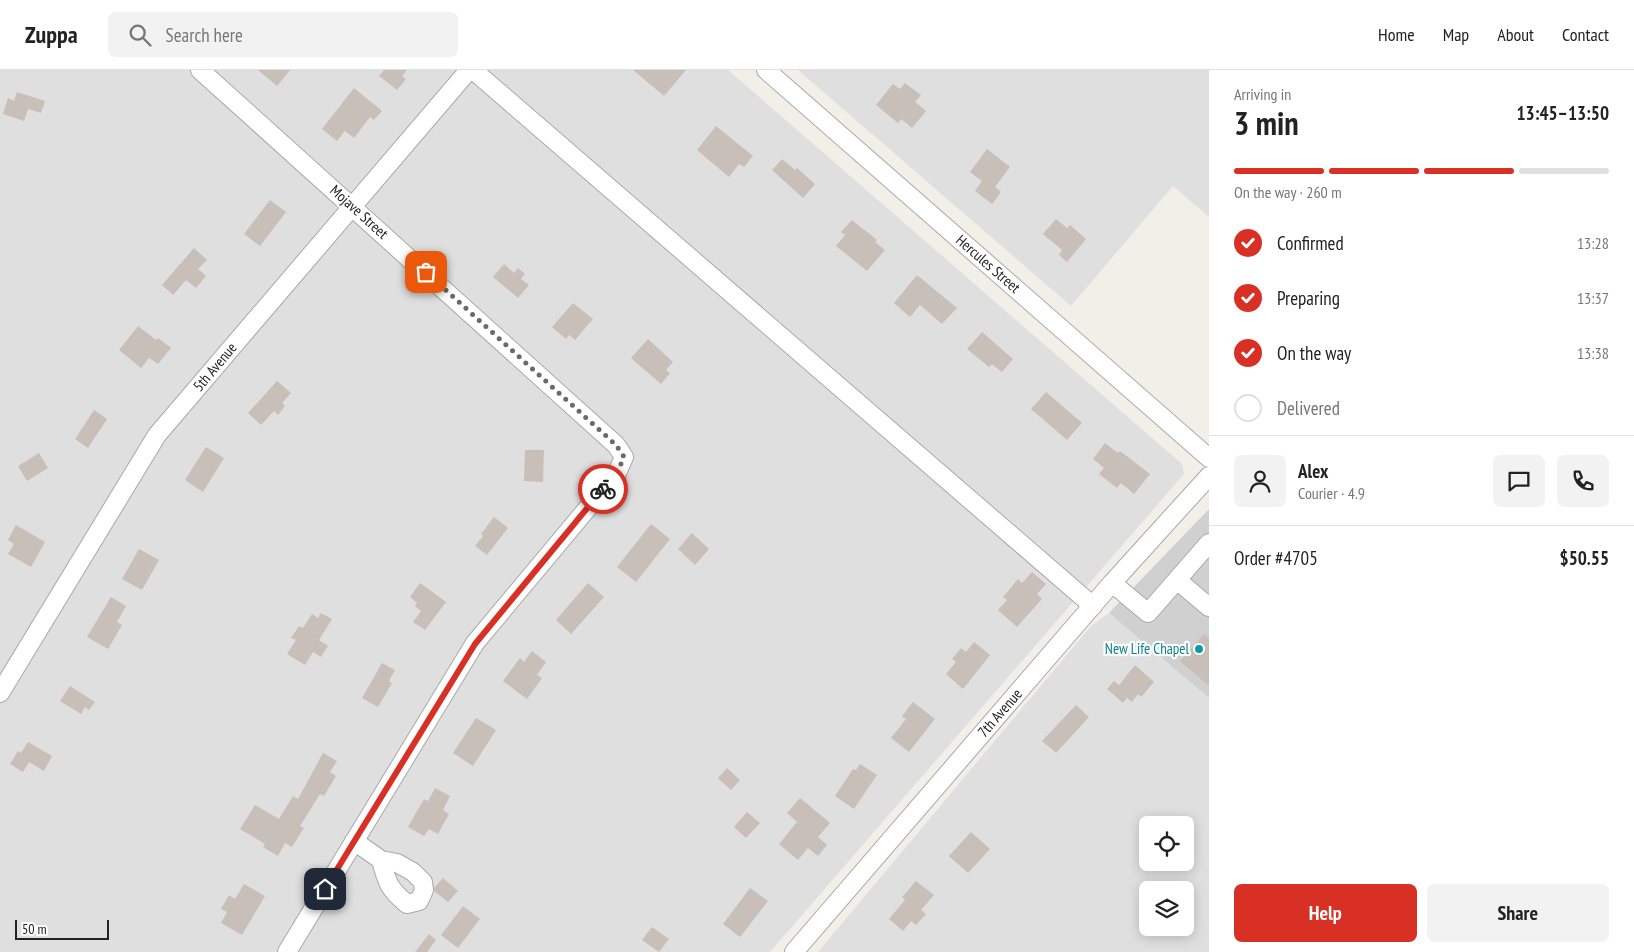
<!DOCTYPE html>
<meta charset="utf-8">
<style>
body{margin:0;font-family:"PT Sans Narrow",sans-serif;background:#f2f2f2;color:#222;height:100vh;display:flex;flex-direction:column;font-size:19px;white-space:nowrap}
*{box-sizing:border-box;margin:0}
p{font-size:16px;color:#767676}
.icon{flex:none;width:28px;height:28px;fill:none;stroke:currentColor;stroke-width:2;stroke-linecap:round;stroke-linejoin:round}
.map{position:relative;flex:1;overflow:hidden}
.side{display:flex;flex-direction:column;background:#fff;width:425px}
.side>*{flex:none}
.buttons{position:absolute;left:1139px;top:746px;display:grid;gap:10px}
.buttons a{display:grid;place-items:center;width:55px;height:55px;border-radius:8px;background:#fff;box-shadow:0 2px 12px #0003;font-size:25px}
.scale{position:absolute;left:15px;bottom:12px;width:94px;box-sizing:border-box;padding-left:5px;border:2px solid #222;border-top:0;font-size:14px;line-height:18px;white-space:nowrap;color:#222;-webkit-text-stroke:4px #fff;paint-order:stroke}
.pin{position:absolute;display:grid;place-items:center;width:42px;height:42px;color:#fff;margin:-21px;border-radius:10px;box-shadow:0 2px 8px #0006}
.courier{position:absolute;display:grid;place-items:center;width:50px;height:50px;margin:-25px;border:4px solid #d93025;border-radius:50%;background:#fff;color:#222;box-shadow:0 1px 6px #0007}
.headline em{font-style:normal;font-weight:700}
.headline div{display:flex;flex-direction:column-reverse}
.headline{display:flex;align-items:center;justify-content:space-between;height:85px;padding:0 25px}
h1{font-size:32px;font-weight:700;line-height:38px}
.bar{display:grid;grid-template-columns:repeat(4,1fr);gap:8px 5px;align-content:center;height:60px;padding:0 25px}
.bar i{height:6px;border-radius:4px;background:#e0e0e0}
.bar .on{background:#d93025}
.bar p{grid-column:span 4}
.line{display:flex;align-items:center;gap:12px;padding:0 25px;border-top:1px solid #e0e0e0}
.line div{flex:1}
.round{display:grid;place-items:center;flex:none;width:52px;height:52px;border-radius:8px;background:#f2f2f2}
ol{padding:0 25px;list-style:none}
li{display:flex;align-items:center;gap:15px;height:55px}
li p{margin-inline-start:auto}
li .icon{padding:5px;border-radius:50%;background:#d93025;color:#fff;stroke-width:4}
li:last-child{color:#767676}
li i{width:28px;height:28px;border:2px solid #e0e0e0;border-radius:50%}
.primary-button{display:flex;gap:10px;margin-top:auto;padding:10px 25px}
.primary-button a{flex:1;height:58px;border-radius:8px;background:#d93025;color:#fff;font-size:20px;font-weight:700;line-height:58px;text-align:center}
.primary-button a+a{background:#f2f2f2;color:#222}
header{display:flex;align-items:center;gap:30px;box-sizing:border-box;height:70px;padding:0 25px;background:#fff;border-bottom:1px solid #e0e0e0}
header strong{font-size:24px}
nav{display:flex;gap:28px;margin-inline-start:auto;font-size:18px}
.search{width:350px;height:45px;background:#f2f2f2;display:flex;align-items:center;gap:12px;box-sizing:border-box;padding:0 18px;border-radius:8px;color:#767676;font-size:19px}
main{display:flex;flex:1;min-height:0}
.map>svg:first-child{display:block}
.residential{fill:#e0dfdf;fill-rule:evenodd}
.religious{fill:#d0d0d0}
.building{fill:#c7bfb8}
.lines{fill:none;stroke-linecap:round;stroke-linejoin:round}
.minor-casing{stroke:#a9a9a9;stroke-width:20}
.minor{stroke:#fff;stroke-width:18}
.done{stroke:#6b6a68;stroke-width:5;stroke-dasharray:0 9}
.route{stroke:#d93025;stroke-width:6}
.culture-dot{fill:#0f9aa8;stroke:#fff;stroke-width:2}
.labels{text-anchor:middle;stroke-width:4.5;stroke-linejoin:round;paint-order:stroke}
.street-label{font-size:15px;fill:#222;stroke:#fff}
.culture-label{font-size:15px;fill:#0d838f;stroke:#fff;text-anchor:end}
</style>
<header>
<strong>Zuppa</strong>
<div class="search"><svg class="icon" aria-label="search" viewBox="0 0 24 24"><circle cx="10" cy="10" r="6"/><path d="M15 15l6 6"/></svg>Search here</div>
<nav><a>Home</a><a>Map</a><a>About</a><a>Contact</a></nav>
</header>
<main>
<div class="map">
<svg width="1209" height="882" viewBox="0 0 1209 882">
<rect width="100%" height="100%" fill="#f2efe9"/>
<path class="residential" d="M 0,0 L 728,0 L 1182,394 L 1184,404 L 770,882 L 0,882 Z
M 798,0 L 1209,0 L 1209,147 L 1173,116 L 1071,236 Z
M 1109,543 L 1209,628 L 1209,882 L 818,882 L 1091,556 ZM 1148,755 L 1185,755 L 1185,792 L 1148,792 ZM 1148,820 L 1185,820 L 1185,858 L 1148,858 Z"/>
<path class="religious" d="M 1209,439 L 1209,628 L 1109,543 Z"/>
<path class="building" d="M 258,0 L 290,0 L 277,16 Z
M 384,0 L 407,0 L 402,6 L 406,9 L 397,20 L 379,6 Z
M 633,0 L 686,0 L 664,26 Z
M 905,13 L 921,25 L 915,32 L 926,41 L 912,58 L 901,49 L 898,53 L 876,35 L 893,14 L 900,19 Z
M 354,18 L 382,41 L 374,50 L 370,47 L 354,68 L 345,61 L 337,71 L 322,59 Z
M 17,22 L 45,31 L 41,43 L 28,39 L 24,51 L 3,44 L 8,28 L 14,31 Z
M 716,56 L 753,86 L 744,97 L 739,94 L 729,107 L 697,80 Z
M 987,79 L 1010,97 L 995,117 L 1001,122 L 992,134 L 975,121 L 982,111 L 970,102 Z
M 782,89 L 795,100 L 797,98 L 815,114 L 803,128 L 772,100 Z
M 270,130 L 286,142 L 260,176 L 244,164 Z
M 1056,149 L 1067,158 L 1070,155 L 1086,169 L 1067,192 L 1059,185 L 1062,180 L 1043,164 Z
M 852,150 L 877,170 L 875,172 L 885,180 L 867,201 L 836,176 L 845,165 L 841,162 Z
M 194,178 L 207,190 L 198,199 L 206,206 L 196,218 L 186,210 L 173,225 L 162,215 Z
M 504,194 L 514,203 L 518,198 L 525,204 L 521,209 L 529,215 L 518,228 L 493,207 Z
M 917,205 L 957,238 L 942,254 L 920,235 L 910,247 L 894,233 Z
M 573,233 L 593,249 L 575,270 L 569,265 L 566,269 L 552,257 Z
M 138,256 L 156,270 L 158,268 L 171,278 L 158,294 L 149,288 L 141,298 L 119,280 Z
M 982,262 L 1013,289 L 1002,302 L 992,294 L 989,297 L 967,279 Z
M 648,269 L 673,292 L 666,300 L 670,303 L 661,314 L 631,288 Z
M 277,311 L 291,323 L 282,333 L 285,336 L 278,345 L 274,341 L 261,355 L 248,343 Z
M 1046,322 L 1082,353 L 1067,370 L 1031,339 Z
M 94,340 L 107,349 L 88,378 L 75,369 Z
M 1105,373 L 1118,383 L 1120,381 L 1150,404 L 1134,424 L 1121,413 L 1117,418 L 1099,404 L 1104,398 L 1093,389 Z
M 206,377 L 224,388 L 203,422 L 185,410 Z
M 525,380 L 544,380 L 543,412 L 524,411 Z
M 39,383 L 48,398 L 27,411 L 18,396 Z
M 494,447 L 508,458 L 487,485 L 475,476 L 483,466 L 481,464 Z
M 651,454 L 670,469 L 636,512 L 617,497 Z
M 16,455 L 45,472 L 31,497 L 8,484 L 14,474 L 8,470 Z
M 692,463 L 709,479 L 695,495 L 678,479 Z
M 139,479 L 159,490 L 142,520 L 122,509 Z
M 1032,502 L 1046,514 L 1037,524 L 1042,529 L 1017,557 L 998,540 L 1007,530 L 1003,527 L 1018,509 L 1022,513 Z
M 420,513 L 446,532 L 425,560 L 413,552 L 421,541 L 415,536 L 417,533 L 410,527 Z
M 588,513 L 604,527 L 571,564 L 556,550 Z
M 111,527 L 126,536 L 117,552 L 122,555 L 108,579 L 87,567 Z
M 321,543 L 332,549 L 319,570 L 328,576 L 321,587 L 313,582 L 305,595 L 287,584 L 296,570 L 291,568 L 299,556 L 303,558 L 312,544 L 318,548 Z
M 1204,564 L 1209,568 L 1209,616 L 1180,591 Z
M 974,572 L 990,585 L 963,619 L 946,604 L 956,592 L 952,589 L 961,578 L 966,582 Z
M 532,581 L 546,592 L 537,605 L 542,608 L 527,629 L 503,611 L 520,588 L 524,592 Z
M 382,593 L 395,600 L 389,611 L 392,613 L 378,637 L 362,628 Z
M 1135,595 L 1154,612 L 1141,627 L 1138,624 L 1132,632 L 1127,628 L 1123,633 L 1107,619 L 1114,611 L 1119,615 Z
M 70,616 L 95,632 L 89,640 L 85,637 L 81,644 L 60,631 Z
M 913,632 L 935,649 L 909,682 L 891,668 L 906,649 L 902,646 Z
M 1076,635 L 1089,647 L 1056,683 L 1042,671 Z
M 476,648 L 496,660 L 473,696 L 453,683 Z
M 28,672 L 52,686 L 44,701 L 29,692 L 23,702 L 10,694 L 18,681 L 21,683 Z
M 323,683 L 337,691 L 330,702 L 336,706 L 324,726 L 320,724 L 300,756 L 304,758 L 292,777 L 285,773 L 278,786 L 263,777 L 265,774 L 240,759 L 255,735 L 279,749 L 293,726 L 298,729 Z
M 860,694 L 877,705 L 854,739 L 835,726 L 853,699 L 856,700 Z
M 727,698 L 740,710 L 731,720 L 718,708 Z
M 435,718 L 450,726 L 443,740 L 449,744 L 438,764 L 429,759 L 424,766 L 408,757 L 424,729 L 428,731 Z
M 800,728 L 830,753 L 818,767 L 827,775 L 818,786 L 808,778 L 798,790 L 779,774 L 797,752 L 787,743 Z
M 747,742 L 760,753 L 746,768 L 734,757 Z
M 971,762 L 990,779 L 968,803 L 949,786 Z
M 443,808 L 458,821 L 448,832 L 434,821 L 434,818 Z
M 916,811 L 934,825 L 921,840 L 926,844 L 916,855 L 911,851 L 903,861 L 889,849 L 905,830 L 902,827 Z
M 244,814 L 265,826 L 242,865 L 221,853 L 227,842 L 221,839 L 229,825 L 235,829 Z
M 750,818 L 768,831 L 740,867 L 723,854 Z
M 463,836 L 480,849 L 458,878 L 441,865 Z
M 652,857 L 669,869 L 659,882 L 642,870 Z
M 429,864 L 436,870 L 427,882 L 415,882 Z"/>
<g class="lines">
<defs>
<path id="minor" d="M 200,0 L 616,375 L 624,387 L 617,403 L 475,573 L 287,882
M 473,0 L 1093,536
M 766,0 L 1209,388
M 1177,510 L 1209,537
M 1112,513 L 1148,543 L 1209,473
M 0,623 L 157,365 L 469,0
M 354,771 L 381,790 C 387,813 389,819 407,834 L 419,831 L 424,820 L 423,812 L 413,802 L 397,793 L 381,790
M 794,882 L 1112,513 L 1209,406"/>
</defs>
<use href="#minor" class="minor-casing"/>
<use href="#minor" class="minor"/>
</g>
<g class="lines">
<path class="done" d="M 426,202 L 616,375 L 624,387 L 617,403 L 603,419"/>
<path class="route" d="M 325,819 L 475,574 L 603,419"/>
</g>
<circle class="culture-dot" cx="1199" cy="579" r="5"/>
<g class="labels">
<g class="street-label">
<text transform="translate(359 142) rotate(42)" y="5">Mojave Street</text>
<text transform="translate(988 194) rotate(41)" y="5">Hercules Street</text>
<text transform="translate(215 297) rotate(-50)" y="5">5th Avenue</text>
<text transform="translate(1000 643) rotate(-49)" y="5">7th Avenue</text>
</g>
<g class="culture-label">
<text x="1189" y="584">New Life Chapel</text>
</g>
</g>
</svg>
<div class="buttons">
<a><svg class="icon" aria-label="locate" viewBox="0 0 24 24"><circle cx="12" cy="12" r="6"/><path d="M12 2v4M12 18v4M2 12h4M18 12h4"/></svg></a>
<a><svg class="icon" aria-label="layers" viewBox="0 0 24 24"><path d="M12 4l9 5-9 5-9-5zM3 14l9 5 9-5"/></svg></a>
</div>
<div class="scale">50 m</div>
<div class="pin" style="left:426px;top:202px;background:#ea580c"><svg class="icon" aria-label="bag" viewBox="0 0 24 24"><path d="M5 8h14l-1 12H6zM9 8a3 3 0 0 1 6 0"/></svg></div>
<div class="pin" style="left:325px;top:819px;background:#1f2937"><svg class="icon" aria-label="home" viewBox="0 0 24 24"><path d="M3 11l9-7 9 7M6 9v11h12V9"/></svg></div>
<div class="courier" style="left:603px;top:419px"><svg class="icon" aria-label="bike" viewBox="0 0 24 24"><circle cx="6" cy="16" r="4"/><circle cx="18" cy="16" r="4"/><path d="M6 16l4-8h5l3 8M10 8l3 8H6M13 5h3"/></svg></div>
</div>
<section class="side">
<div class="headline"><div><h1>3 min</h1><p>Arriving in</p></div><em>13:45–13:50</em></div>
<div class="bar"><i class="on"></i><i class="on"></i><i class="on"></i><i></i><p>On the way · 260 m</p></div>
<ol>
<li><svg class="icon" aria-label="check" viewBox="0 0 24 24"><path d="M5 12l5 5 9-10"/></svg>Confirmed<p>13:28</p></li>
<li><svg class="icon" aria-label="check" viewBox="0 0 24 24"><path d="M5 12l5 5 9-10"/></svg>Preparing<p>13:37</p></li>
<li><svg class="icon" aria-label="check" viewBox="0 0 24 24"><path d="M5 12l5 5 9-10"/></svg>On the way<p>13:38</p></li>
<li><i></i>Delivered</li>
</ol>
<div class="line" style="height:90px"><a class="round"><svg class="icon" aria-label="person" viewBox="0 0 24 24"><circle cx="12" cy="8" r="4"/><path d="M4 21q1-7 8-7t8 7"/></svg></a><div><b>Alex</b><p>Courier · 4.9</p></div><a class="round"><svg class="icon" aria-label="chat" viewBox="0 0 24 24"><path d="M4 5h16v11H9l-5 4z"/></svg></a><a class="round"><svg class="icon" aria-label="phone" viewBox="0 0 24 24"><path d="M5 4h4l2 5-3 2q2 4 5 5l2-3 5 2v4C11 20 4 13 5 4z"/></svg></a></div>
<div class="line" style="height:65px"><div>Order #4705</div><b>$50.55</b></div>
<div class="primary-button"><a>Help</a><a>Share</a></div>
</section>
</main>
